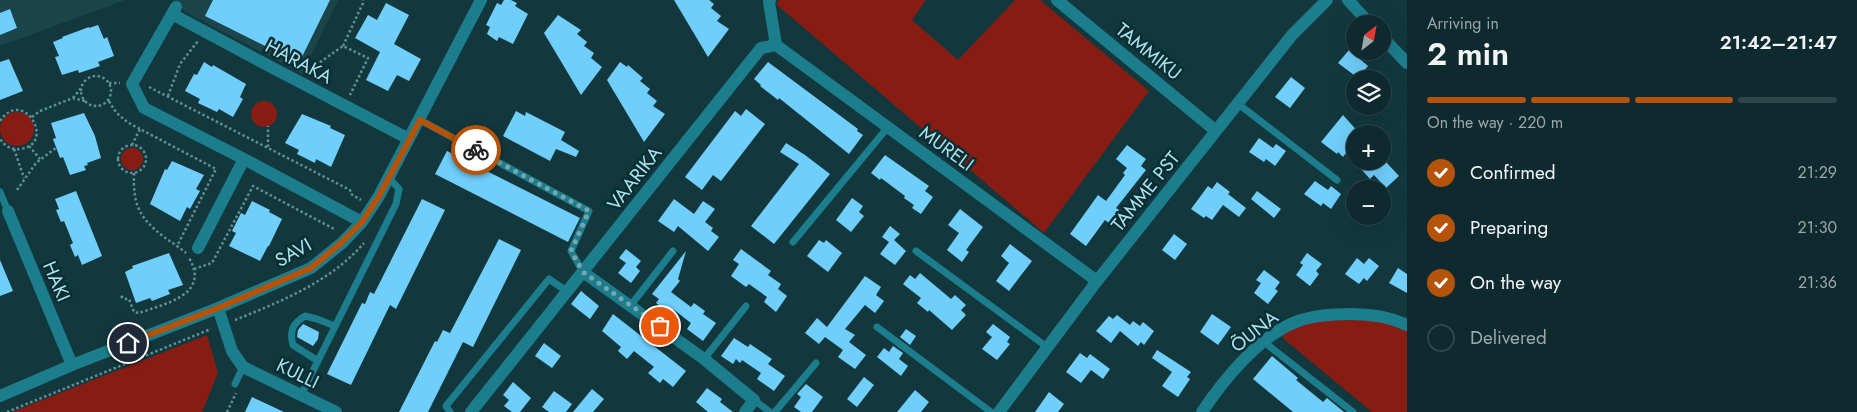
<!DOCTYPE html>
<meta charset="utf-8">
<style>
body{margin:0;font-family:Jost,sans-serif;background:#1c363a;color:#f1f3f6;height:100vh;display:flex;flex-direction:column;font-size:19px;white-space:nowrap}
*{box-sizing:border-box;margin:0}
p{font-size:16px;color:#9ba7aa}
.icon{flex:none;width:28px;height:28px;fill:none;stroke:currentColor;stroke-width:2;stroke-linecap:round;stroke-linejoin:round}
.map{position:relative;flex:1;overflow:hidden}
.drawer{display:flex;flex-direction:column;background:#0e2a2e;width:450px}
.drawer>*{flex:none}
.needle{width:32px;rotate:31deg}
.controls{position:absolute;left:1346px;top:15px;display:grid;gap:10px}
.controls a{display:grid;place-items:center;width:45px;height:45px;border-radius:50%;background:#0e2a2e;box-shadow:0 5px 20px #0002,0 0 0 1px #2e464a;font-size:25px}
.pin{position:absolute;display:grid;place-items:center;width:42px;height:42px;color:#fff;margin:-21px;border:2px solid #fff;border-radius:50%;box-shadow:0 1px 5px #0007}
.courier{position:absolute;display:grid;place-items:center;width:50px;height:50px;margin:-25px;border:4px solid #b45309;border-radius:50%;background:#fff;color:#222;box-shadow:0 1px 6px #0007}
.head em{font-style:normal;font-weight:600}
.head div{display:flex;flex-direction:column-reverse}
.head{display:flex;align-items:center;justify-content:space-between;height:85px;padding:0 20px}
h1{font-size:32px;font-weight:600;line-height:38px}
.bar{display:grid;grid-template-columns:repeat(4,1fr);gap:8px 5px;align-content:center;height:60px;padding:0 20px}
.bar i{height:6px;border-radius:4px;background:#2e464a}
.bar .on{background:#b45309}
.bar p{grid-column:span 4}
ol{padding:0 20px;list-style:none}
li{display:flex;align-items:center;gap:15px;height:55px}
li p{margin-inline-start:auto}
li .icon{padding:5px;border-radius:50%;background:#b45309;color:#fff;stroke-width:4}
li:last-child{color:#9ba7aa}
li i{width:28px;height:28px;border:2px solid #2e464a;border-radius:50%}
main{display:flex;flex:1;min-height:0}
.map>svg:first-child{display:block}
.built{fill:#1b454b}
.green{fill:#871c12}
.building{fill:#70cefa}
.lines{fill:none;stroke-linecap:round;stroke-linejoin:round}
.path{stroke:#628f96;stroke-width:2.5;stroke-dasharray:2.5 2.5;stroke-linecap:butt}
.service{stroke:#1c7d8c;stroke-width:7}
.minor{stroke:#1c7d8c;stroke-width:12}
.done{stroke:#77a6ae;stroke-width:5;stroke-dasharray:0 9}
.route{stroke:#b45309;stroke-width:6}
.labels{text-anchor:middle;stroke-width:5;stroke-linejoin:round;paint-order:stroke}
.street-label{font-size:19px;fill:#aee2eb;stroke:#062e34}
</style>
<main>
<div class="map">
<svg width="1407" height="412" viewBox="0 0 1407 412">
<rect width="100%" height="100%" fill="#12383e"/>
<path class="built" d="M 0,0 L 125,0 L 0,46 Z
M 171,0 L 338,0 L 302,74 L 189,14 Z"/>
<path class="green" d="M 779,0 L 926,0 L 912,20 L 958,60 L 1015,0 L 1040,0 L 1149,91 L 1044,233 L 776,4 Z
M251 114a13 13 0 1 1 26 0a13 13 0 1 1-26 0Z
M0 129a17 17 0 1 1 34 0a17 17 0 1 1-34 0Z
M121 159a11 11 0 1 1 22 0a11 11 0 1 1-22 0Z
M 1323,316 L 1407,324 L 1407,412 L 1372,412 L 1285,340 L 1279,331 Z
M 207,335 L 218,373 L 202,412 L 12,412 Z"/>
<path class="building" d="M 213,0 L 330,0 L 299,63 L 205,16 Z
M 504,0 L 511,0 L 517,3 L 515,6 L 528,14 L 513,44 L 499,37 L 497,41 L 487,34 L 490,27 L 486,25 L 497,3 L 501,5 Z
M 674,0 L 709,0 L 714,4 L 711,8 L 721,16 L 717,21 L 729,29 L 708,57 Z
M 386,3 L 409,15 L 394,44 L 421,59 L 409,81 L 397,75 L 388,91 L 366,80 L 380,52 L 355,38 L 368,15 L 377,20 Z
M 10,9 L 17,28 L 0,35 L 0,13 Z
M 558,15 L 581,30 L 577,34 L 587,42 L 584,46 L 594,53 L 591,58 L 602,67 L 581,95 L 544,33 Z
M 98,25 L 104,39 L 107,37 L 114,56 L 98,62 L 100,66 L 79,73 L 78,70 L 62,75 L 55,57 L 59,56 L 53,42 L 63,38 L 62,37 L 89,27 L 89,28 Z
M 1349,50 L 1368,66 L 1358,78 L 1338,63 Z
M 9,59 L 23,91 L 0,100 L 0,62 Z
M 204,62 L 212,67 L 213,65 L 246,84 L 240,97 L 243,99 L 233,117 L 219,109 L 217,112 L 198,103 L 200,99 L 185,91 L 194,74 L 197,75 Z
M 620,62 L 627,67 L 628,65 L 643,78 L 640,81 L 650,89 L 647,93 L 657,101 L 653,106 L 665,114 L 644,142 L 607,80 Z
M 768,62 L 858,129 L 857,131 L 863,135 L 849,154 L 779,98 L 778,100 L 760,86 L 761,85 L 754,79 Z
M 1291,77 L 1305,88 L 1290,108 L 1275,97 Z
M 746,109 L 765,124 L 721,181 L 713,175 L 702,190 L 685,177 L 735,111 L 741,116 Z
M 516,111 L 525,116 L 526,112 L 565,132 L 561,140 L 579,151 L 576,157 L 556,149 L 550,161 L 503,136 Z
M 84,113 L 95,136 L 101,158 L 87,163 L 88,165 L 84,166 L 86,170 L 70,175 L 63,157 L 60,158 L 53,139 L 56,138 L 51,123 Z
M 302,114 L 331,126 L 330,128 L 345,135 L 331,167 L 316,159 L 315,163 L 297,154 L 299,150 L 285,143 Z
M 1343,115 L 1360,134 L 1355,134 L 1355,141 L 1343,157 L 1338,152 L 1337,154 L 1321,142 Z
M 1259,138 L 1273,148 L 1276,144 L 1286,151 L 1275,166 L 1266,159 L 1264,162 L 1249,152 Z
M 786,143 L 805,155 L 830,174 L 774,244 L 751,226 L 799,164 L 780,152 Z
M 1127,145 L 1146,159 L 1141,166 L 1146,170 L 1116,208 L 1119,210 L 1110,224 L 1105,220 L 1086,246 L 1070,234 L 1098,195 L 1106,201 L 1125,175 L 1123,173 L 1127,168 L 1116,159 Z
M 447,151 L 580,218 L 568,242 L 435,174 Z
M 885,155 L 929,186 L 925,191 L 933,197 L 921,214 L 912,208 L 914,205 L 904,198 L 905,196 L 881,178 L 880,180 L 871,173 Z
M 172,161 L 204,175 L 196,189 L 200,191 L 190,209 L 187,207 L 180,221 L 150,204 L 165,169 L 167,170 Z
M 1354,161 L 1385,161 L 1399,176 L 1386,188 L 1374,175 L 1370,179 Z
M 1315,181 L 1328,190 L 1331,186 L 1341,194 L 1331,209 L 1323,203 L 1321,206 L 1304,194 Z
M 1217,182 L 1230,192 L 1228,194 L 1246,208 L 1239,217 L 1223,205 L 1212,220 L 1206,216 L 1204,218 L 1191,209 L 1208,186 L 1212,189 Z
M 76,191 L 102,256 L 82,265 L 78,255 L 75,257 L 70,245 L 73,243 L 64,221 L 61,222 L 56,210 L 59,209 L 55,199 Z
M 1257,191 L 1281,209 L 1274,218 L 1251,199 Z
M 852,198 L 863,206 L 859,212 L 864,216 L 851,232 L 836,220 Z
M 422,199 L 445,210 L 396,309 L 390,305 L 351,385 L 327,374 L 362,303 L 365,304 L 370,292 L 374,294 Z
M 674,199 L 694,214 L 703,201 L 715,209 L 705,222 L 713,228 L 711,231 L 719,237 L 708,251 L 678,226 L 674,232 L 658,221 Z
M 252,201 L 270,210 L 269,212 L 282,219 L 269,246 L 268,246 L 260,261 L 229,246 L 236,233 L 232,231 L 241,213 L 245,215 Z
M 960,209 L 983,227 L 966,250 L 969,252 L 962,262 L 947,250 L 959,233 L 948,225 Z
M 890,226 L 900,234 L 894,240 L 906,251 L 895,265 L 880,254 L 889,242 L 882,237 Z
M 1174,234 L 1187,244 L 1175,260 L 1162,250 Z
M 499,239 L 521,250 L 473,347 L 463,342 L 428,412 L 399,412 L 435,341 L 437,342 L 443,330 L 450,333 Z
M 819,240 L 824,243 L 826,240 L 842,253 L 828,272 L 807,256 Z
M 1010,244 L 1032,261 L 1009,291 L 996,281 L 1009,263 L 1001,256 Z
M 626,249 L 641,261 L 636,267 L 640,271 L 631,283 L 618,273 L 626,263 L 619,258 Z
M 741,249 L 771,271 L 768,275 L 781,284 L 778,289 L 787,296 L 776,312 L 764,302 L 767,297 L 749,284 L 746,287 L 731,276 L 739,264 L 733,260 Z
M 686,251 L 678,279 L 680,281 L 671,292 L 691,307 L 694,303 L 705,311 L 703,314 L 716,323 L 703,341 L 687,329 L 691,323 L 674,310 L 671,314 L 656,303 L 659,299 L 652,294 Z
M 169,253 L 183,285 L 168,290 L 170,294 L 152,301 L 150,298 L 136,303 L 125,272 L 133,268 L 132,266 Z
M 1307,253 L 1322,264 L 1316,271 L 1319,274 L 1310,286 L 1296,275 L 1303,265 L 1300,263 Z
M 1357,258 L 1364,264 L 1369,258 L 1379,266 L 1367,281 L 1364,278 L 1359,284 L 1345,274 Z
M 0,260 L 13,291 L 0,296 Z
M 1398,268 L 1407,274 L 1407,293 L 1389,283 Z
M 1264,270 L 1280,282 L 1275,289 L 1278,291 L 1268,304 L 1254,293 L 1261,283 L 1256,280 Z
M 920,273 L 951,299 L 955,295 L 966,305 L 961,310 L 966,315 L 952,330 L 929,310 L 928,312 L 917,303 L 921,298 L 903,284 L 910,275 L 915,279 Z
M 865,276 L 881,287 L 876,295 L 884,301 L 875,313 L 865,305 L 845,329 L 855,335 L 849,342 L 866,355 L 855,369 L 838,357 L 843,350 L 825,337 L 819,344 L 805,333 L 817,318 L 827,327 Z
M 581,291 L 599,306 L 590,319 L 571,304 Z
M 613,314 L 686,371 L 673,387 L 663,379 L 660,383 L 648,373 L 654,367 L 634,351 L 627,359 L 618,351 L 621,347 L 602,331 Z
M 1212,314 L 1231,327 L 1218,345 L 1200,332 Z
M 1117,315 L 1130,325 L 1133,321 L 1140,326 L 1143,322 L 1154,331 L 1144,345 L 1141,342 L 1138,346 L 1120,331 L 1111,343 L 1096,331 L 1109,316 L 1113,319 Z
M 303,324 L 319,332 L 318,339 L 313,346 L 297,337 L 298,330 Z
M 993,324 L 1010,337 L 1007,342 L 1010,344 L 997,360 L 982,349 L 992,337 L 986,332 Z
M 906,329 L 916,336 L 910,345 L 900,337 Z
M 734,338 L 748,347 L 750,344 L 772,359 L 768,364 L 785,376 L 774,391 L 757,379 L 761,373 L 742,360 L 740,363 L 736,359 L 733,364 L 721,356 Z
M 544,343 L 561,356 L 552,368 L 535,356 Z
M 893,346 L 903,353 L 899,359 L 908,366 L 901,376 L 877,357 L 884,348 L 889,352 Z
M 1157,350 L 1191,372 L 1187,377 L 1190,379 L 1178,397 L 1162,386 L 1172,372 L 1152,358 Z
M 1080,353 L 1087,358 L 1090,354 L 1110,369 L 1103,379 L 1091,370 L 1081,383 L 1066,372 Z
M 1272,356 L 1298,378 L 1296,380 L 1323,402 L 1327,398 L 1344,412 L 1293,412 L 1253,379 Z
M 864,377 L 874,385 L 857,407 L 847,399 Z
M 513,382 L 531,398 L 520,412 L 512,412 L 504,406 L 509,400 L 503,395 Z
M 806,384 L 823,397 L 812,412 L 801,412 L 794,407 L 801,397 L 797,394 Z
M 707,388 L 722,399 L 720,402 L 733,412 L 708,412 L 696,402 Z
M 592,389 L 604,399 L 593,412 L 573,412 Z
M 915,390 L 929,402 L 921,412 L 897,412 Z
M 554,391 L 572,404 L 566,412 L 549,412 L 542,407 Z
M 1049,392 L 1064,404 L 1058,412 L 1035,412 Z
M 252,397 L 284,412 L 245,412 Z"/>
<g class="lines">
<path class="path" d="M 343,46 L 363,3 L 363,0
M 314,75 L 316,65 L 343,46 L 368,58 L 350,95
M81 91a15 15 0 1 1 30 0a15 15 0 1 1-30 0Z
M 109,83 L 120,83
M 149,87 L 350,190 L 351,194 L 361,200
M 168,96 L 180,64 L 198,41
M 73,98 L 81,88
M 109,101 C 116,115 126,122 140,129
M 32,117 L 40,111 L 73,98 L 85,101
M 0,121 C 24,86 57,145 20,149 C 11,150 5,146 0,139
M 132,145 L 140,129 L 216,169 L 177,246
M118 159a14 14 0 1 1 28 0a14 14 0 1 1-28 0Z
M 29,146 L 40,159
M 268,147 L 268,126
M 14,149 L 24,178
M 134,173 C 133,204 138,217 164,237 C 171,242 179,247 186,253
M 17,190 L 36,163 L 57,147
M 194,269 L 212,263 L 253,186 L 336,230
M 121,296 L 124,299 L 129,299 L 134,312 L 139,313 C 164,304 211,295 189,258
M 235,320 C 282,301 330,282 364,243
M 7,412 L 211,329
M 227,412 L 236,393"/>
<path class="service" d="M 1237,103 L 1337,180
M 420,120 L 589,211 L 571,251 L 583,272
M 0,192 L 8,211
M 793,242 L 888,127
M 916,251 L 1047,347
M 631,305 L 673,251
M 877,327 L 991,412
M 1264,342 L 1353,412
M 704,359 L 746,306
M 318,361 L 293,345 C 289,331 293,323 305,316 L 317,319 L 335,326
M 235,384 L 243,367
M 301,395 L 396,204 L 399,189 L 389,178
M 754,400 L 770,412
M 450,412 L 446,406 L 549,279 L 568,292
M 775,412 L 816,363"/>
<path class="minor" d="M 770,0 L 769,2 L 776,45
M 1057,0 L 1216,131
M 1348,0 L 1370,24
M 176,7 L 132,84 L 144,108 L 244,159 L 362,222
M 172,14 L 269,66 L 409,139
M 1382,37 L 1407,63
M 776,45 L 1097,281
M 8,211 L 72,365
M 198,248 L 244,159
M 583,272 L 704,359 L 754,400 L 745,412
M 218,308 L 232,351 L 243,367 L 336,412
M 0,396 L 72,365 L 218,308 L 311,268 L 342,243 L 362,222 L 379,196 L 481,0
M 471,412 L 761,48 L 776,45
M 999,412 L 1097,281 L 1292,35 L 1327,0
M 1202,412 C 1224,379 1260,335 1298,321 C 1315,315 1334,314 1351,314 C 1370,314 1390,317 1407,325"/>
</g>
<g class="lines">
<path class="done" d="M 476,150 L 589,211 L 571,251 L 583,272 L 660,326"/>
<path class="route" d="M 128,343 L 218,308 L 311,268 L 342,242 L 362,222 L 379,196 L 420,120 L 476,150"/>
</g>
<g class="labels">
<g class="street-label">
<text transform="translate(1149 51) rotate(39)" y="7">TAMMIKU</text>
<text transform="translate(299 61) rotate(28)" y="7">HARAKA</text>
<text transform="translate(947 148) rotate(36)" y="7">MURELI</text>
<text transform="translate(634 178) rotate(-52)" y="7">VAARIKA</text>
<text transform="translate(1145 191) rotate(-51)" y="7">TAMME PST</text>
<text transform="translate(293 252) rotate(-29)" y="7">SAVI</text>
<text transform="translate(57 281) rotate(67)" y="7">HAKI</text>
<text transform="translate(1254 331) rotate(-38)" y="7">ÕUNA</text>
<text transform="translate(298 373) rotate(26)" y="7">KULLI</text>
</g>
</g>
</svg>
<div class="controls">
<a><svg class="needle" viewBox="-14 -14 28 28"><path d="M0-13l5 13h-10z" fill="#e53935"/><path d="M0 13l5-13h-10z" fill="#9ba7aa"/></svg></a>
<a><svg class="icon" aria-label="layers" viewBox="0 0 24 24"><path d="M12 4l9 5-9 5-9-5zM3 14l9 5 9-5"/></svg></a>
<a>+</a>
<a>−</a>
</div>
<div class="pin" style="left:660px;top:326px;background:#ea580c"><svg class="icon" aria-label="bag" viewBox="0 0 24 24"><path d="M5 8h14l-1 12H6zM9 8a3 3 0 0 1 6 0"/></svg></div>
<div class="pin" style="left:128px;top:343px;background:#1f2937"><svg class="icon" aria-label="home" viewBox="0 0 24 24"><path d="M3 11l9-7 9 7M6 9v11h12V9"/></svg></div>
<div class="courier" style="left:476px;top:150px"><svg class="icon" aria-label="bike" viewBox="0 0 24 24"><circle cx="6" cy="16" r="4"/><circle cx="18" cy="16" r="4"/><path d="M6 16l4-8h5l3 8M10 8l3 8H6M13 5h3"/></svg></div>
</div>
<section class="drawer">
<div class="head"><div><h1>2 min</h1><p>Arriving in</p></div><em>21:42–21:47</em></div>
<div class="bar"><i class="on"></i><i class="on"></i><i class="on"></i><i></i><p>On the way · 220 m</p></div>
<ol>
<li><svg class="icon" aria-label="check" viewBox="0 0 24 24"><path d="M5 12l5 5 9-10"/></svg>Confirmed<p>21:29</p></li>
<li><svg class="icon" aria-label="check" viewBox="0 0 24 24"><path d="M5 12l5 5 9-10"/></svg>Preparing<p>21:30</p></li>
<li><svg class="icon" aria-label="check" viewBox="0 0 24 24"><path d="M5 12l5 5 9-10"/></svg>On the way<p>21:36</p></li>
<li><i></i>Delivered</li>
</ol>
</section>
</main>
